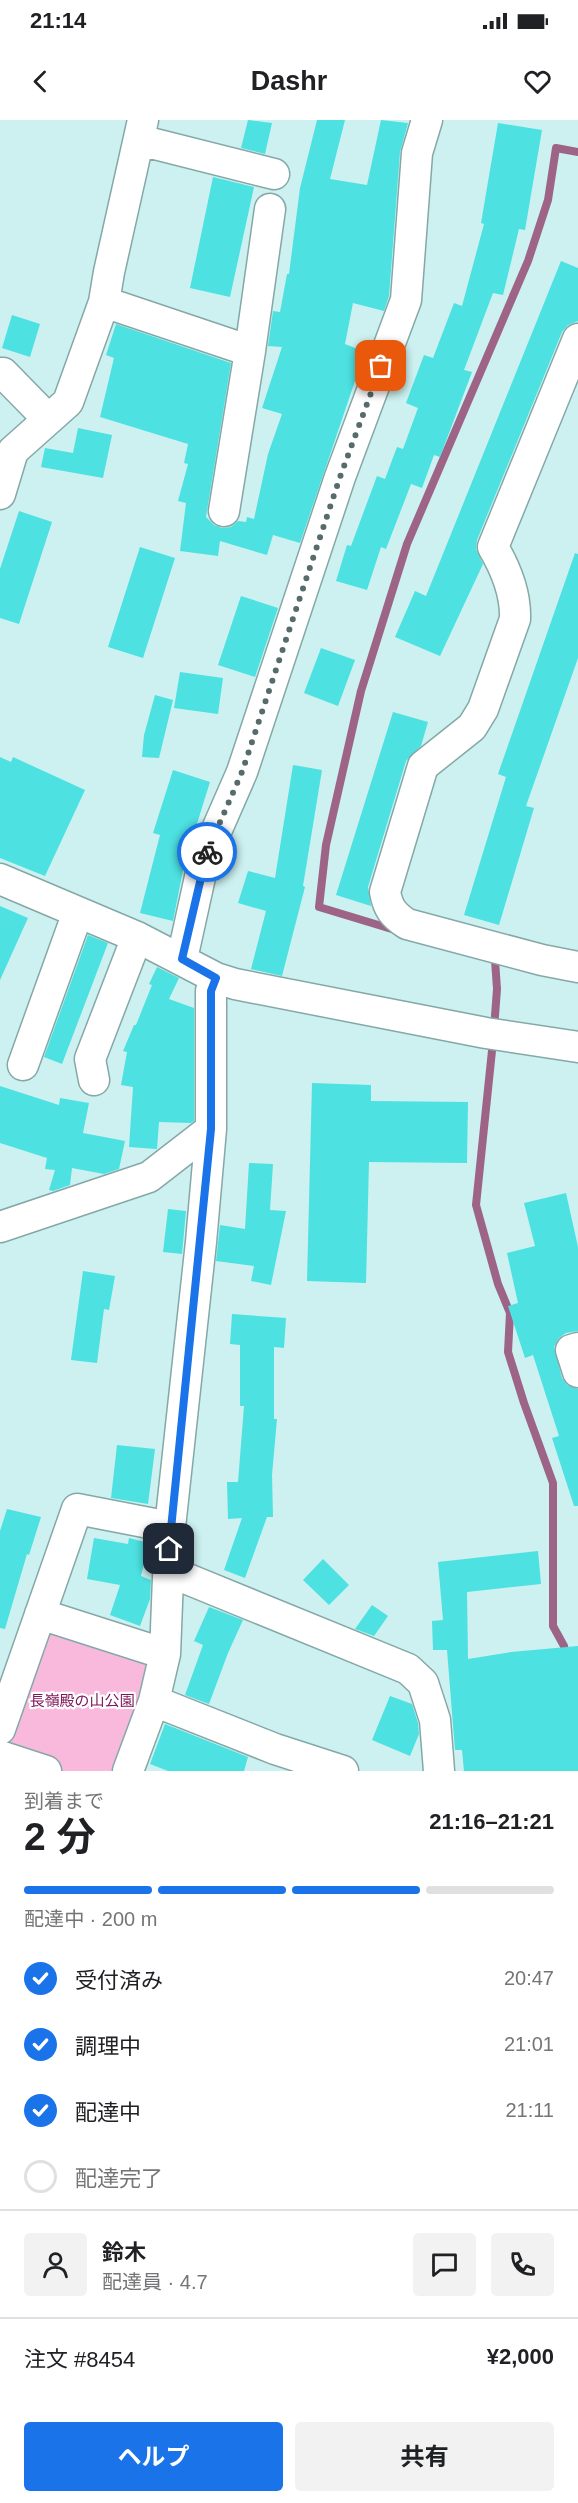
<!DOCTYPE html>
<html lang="ja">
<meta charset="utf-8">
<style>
body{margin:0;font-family:Helvetica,"Noto Sans JP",sans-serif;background:#f2f2f2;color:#202124;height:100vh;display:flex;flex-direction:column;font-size:22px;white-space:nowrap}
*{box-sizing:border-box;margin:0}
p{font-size:20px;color:#757577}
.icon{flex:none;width:33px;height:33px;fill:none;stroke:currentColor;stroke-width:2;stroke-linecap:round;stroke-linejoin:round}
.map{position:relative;height:1651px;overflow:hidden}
.sheet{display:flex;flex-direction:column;background:#fff;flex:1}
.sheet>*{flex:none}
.pin{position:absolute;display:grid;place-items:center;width:51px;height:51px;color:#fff;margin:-26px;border-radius:12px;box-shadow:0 3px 9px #0006}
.courier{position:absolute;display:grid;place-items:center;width:60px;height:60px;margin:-30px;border:4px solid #1a73e8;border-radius:50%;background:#fff;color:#222;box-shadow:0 2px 8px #0007}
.overview em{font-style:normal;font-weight:700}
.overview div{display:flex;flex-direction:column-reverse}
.overview{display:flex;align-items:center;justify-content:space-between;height:102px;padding:0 24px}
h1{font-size:39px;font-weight:700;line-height:45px}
.bar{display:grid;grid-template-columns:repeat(4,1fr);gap:9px 6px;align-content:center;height:72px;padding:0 24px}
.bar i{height:8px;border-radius:4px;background:#e0e0e0}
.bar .selected{background:#1a73e8}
.bar p{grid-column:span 4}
.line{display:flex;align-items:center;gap:15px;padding:0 24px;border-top:2px solid #e0e0e0}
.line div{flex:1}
.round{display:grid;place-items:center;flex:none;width:63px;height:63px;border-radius:6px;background:#f2f2f2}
ol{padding:0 24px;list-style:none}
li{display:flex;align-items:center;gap:18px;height:66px}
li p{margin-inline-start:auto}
li .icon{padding:6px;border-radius:50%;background:#1a73e8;color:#fff;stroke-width:4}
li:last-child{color:#757577}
li i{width:33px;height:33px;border:3px solid #e0e0e0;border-radius:50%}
.cta{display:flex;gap:12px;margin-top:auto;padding:12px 24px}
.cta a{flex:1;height:69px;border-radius:6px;background:#1a73e8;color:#fff;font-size:24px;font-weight:700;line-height:69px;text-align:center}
.cta a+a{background:#f2f2f2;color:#202124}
.status{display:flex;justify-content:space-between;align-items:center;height:42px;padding:0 30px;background:#fff;direction:ltr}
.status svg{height:16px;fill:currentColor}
header{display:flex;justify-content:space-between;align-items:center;height:78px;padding:0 24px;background:#fff;font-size:27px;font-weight:700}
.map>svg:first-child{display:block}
.green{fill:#f9b9dc}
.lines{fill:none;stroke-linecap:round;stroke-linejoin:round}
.stream{stroke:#9d6487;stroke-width:8}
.building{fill:#4de1e1}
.minor-casing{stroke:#85a8a7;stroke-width:33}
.minor{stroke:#fff;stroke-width:30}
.done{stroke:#566c6b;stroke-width:6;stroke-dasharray:0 10.8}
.route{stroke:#1a73e8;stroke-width:8}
.labels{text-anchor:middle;stroke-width:4.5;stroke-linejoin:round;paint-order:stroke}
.park-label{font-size:15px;fill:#80185c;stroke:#fff}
</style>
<div class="status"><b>21:14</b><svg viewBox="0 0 49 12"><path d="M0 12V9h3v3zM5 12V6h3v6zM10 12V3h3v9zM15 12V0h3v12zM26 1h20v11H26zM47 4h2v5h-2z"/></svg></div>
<header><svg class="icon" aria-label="back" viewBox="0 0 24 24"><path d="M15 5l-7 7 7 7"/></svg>Dashr<svg class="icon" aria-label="heart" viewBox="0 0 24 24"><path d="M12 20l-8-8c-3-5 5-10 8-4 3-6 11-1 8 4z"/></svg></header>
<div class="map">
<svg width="578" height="1651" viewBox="0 0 578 1651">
<rect width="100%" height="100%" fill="#ccf1f0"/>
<path class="green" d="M 40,1494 L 165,1534 L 128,1651 L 46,1651 L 0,1636 Z"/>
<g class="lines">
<path class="stream" d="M 395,810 L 319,787 L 326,725 L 361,571 L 407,424 L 528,141 L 548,80 L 556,28 L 578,32
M 489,838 L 495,840 L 497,869 L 494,909
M 493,921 L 476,1085 L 498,1164 L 510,1193 L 508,1232 L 524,1283 L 553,1363 L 553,1506 L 564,1526 L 566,1537"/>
</g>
<path class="building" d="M 248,0 L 272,3 L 265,34 L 241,28 Z
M 317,0 L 345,0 L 330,59 L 367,65 L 381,0 L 408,3 L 400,32 L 389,176 L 384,191 L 353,183 L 345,224 L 368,233 L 358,259 L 356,258 L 300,423 L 273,415 L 267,435 L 220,421 L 218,436 L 180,431 L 186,383 L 178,381 L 188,344 L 184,343 L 188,324 L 100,297 L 114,238 L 106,235 L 116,204 L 231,243 L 206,397 L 214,405 L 222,408 L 231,407 L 238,401 L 246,402 L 247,397 L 254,399 L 268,334 L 282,294 L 262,288 L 282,227 L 268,226 L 273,191 L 280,192 L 287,154 L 289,154 L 300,68 Z
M 498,3 L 542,10 L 525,110 L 519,109 L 503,175 L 493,173 L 464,250 L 472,252 L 440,337 L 434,335 L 422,368 L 411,364 L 386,429 L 381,427 L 367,470 L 336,461 L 347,425 L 351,426 L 377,356 L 385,359 L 397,327 L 403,329 L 418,288 L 406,283 L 424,235 L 433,238 L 454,183 L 462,186 L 484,104 L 481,103 Z
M 213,57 L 254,67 L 230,177 L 190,168 Z
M 561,141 L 578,148 L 578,201 L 568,205 L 562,212 L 477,420 L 476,429 L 483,444 L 440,536 L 395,517 L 415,471 L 426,476 Z
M 12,195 L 40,204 L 30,237 L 2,228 Z
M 78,308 L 112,315 L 103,358 L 41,347 L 45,328 L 73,333 Z
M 19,391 L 52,402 L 19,504 L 0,498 L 0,449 Z
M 140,427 L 175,438 L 143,538 L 108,527 Z
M 575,433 L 578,434 L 578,538 L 526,686 L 534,688 L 499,805 L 464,795 L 506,657 L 498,654 Z
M 241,476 L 278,488 L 255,557 L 218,545 Z
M 321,528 L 355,540 L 338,586 L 304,573 Z
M 180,552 L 223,558 L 218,594 L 174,588 Z
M 155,575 L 173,580 L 159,638 L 142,637 L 144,615 Z
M 393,592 L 428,602 L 421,626 L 406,641 L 368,767 L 371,786 L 336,775 Z
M 0,637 L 11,642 L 13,637 L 85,670 L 45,756 L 0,738 Z
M 293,645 L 322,650 L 303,766 L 305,767 L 282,856 L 251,849 L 266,791 L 238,783 L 248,751 L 275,758 Z
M 173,650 L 210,662 L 184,745 L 173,801 L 140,793 L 160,715 L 153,713 Z
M 0,786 L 28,798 L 0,860 Z
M 88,815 L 108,823 L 62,944 L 44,937 Z
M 157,847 L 179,858 L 169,879 L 194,888 L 194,1001 L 191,1003 L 159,1002 L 157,1029 L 129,1027 L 133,967 L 121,965 L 127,932 L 123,931 L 134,905 L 136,905 L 152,865 L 149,864 Z
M 312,963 L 371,965 L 371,981 L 468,982 L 467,1043 L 369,1042 L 366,1163 L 307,1161 Z
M 0,966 L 59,985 L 60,978 L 89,983 L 83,1013 L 125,1021 L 119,1049 L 104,1054 L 72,1048 L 70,1065 L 53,1071 L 49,1070 L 55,1050 L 45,1049 L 47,1038 L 0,1023 Z
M 249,1043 L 273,1044 L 270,1090 L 286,1091 L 271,1165 L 251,1161 L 254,1146 L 216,1141 L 220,1105 L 245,1109 Z
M 566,1073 L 578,1127 L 578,1211 L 566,1213 L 559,1218 L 554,1227 L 562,1258 L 567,1265 L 578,1269 L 578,1386 L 574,1386 L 552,1318 L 559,1316 L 533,1235 L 525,1238 L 508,1186 L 518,1183 L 507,1133 L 535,1126 L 524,1083 Z
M 168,1089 L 186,1091 L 182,1134 L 163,1132 Z
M 83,1151 L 115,1156 L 109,1190 L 104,1189 L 97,1243 L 71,1240 Z
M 232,1194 L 286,1198 L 284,1228 L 274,1227 L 274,1299 L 277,1299 L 272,1355 L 273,1397 L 267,1397 L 245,1458 L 224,1450 L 242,1398 L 228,1399 L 227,1362 L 238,1362 L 244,1286 L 240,1286 L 240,1225 L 230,1224 Z
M 117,1325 L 155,1329 L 148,1384 L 111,1378 Z
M 7,1389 L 41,1397 L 29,1435 L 27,1434 L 5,1509 L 0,1508 L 0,1411 Z
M 94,1418 L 128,1424 L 129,1418 L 149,1423 L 141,1456 L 151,1460 L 150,1479 L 140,1506 L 110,1495 L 120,1465 L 87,1459 Z
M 538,1431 L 541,1464 L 467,1472 L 468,1539 L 511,1532 L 578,1526 L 578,1651 L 464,1651 L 462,1630 L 455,1630 L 447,1530 L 433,1530 L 432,1501 L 443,1500 L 438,1442 Z
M 323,1439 L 349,1465 L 329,1485 L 303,1460 Z
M 372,1485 L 388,1496 L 374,1516 L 355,1509 Z
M 209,1487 L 243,1500 L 228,1533 L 209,1584 L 185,1575 L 203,1525 L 194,1521 Z
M 390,1576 L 412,1584 L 418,1603 L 419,1614 L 410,1636 L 372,1620 Z
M 165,1604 L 248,1637 L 244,1651 L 168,1651 L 150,1644 Z"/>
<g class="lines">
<defs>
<path id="minor" d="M 139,20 L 274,54
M 104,182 L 250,231 L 224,391
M 578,219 L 493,427 C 506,449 516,473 515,499 L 483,589 L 472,607 L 423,646 L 385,772 C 388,788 393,795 407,804 L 542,840 L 578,847
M 250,231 L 270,89
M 0,253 L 3,253 L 48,299
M 0,374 L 13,331 L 68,282 L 104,182 L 109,152 L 143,0
M 0,759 L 137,817 L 216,858 L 235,864 L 486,913 L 578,927
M 182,839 L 204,739 L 242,652 L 340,357 L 406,180 L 417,33 L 427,0
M 216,858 L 211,871 L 211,1009 L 201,1122 L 170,1407 L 165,1534 L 154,1581 L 275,1629 L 343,1651
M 23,945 L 78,792
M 94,960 L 90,939 L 137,817
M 0,1107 L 149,1057 L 211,1009
M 578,1228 L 571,1230 L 578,1252
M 168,1451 L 408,1549 L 423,1563 L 435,1600 L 439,1651
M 40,1494 L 165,1534
M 0,1609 L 77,1389 L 170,1407
M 0,1636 L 46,1651
M 128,1651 L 154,1581"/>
</defs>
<use href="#minor" class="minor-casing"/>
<use href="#minor" class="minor"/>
</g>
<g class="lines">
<path class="done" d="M 207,732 L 242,652 L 340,357 L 381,246"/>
<path class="route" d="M 169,1429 L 211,1009 L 211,871 L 216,858 L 182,839 L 207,732"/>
</g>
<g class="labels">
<g class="park-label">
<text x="82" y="1586">長嶺殿の山公園</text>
</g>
</g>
</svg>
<div class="pin" style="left:381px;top:246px;background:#ea580c"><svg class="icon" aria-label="bag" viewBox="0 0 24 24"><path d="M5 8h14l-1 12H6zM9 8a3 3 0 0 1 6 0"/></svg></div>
<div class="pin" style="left:169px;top:1429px;background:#1f2937"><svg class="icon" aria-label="home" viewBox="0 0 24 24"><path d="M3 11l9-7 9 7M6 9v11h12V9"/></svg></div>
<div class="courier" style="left:207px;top:732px"><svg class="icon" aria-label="bike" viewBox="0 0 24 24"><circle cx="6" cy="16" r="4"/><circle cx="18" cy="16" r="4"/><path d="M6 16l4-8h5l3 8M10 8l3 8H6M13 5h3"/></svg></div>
</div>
<section class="sheet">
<div class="overview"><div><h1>2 分</h1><p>到着まで</p></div><em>21:16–21:21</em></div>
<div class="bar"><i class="selected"></i><i class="selected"></i><i class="selected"></i><i></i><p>配達中 · 200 m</p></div>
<ol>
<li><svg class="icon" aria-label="check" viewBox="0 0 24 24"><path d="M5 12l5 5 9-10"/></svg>受付済み<p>20:47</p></li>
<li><svg class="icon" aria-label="check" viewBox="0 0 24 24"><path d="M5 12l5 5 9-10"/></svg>調理中<p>21:01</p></li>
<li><svg class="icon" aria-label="check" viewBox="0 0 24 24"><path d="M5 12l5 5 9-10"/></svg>配達中<p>21:11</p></li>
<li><i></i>配達完了</li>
</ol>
<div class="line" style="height:108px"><a class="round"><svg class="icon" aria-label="person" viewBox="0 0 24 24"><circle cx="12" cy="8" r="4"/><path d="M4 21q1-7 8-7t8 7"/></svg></a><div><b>鈴木</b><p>配達員 · 4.7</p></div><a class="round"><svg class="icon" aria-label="chat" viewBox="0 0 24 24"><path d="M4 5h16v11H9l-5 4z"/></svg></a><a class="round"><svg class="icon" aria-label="phone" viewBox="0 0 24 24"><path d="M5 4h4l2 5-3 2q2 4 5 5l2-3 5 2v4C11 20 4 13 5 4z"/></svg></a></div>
<div class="line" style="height:78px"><div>注文 #8454</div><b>¥2,000</b></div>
<div class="cta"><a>ヘルプ</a><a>共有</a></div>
</section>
